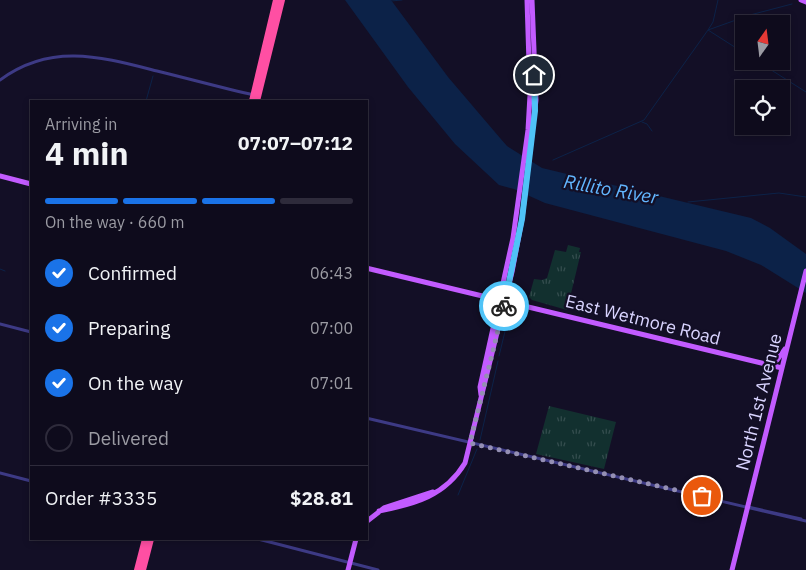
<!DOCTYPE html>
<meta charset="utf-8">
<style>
body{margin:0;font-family:"IBM Plex Sans",sans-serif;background:#171425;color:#f1f3f6;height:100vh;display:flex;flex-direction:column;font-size:19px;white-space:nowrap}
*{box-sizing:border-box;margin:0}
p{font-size:16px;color:#9b9ba3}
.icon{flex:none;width:28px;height:28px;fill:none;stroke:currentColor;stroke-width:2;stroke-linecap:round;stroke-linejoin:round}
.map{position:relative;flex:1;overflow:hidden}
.details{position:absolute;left:30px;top:100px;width:338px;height:440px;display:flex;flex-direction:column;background:#0e0b1c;border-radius:0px;box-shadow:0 2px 8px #0003,0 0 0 1px #2e2b3b}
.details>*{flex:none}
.needle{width:32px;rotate:14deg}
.fabs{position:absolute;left:735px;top:15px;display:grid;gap:10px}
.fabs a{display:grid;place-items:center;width:55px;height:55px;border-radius:0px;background:#0e0b1c;box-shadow:0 2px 8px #0003,0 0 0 1px #2e2b3b;font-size:25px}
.pin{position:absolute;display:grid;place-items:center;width:42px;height:42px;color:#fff;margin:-21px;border:2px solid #fff;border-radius:50%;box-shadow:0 1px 5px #0007}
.courier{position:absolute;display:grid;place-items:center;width:50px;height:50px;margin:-25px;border:4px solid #4fc3f7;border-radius:50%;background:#fff;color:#222;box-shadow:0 1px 6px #0007}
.summary em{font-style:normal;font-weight:800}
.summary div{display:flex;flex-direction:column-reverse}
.summary{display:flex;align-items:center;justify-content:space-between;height:85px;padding:0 15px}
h1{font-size:32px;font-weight:800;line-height:38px}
.bar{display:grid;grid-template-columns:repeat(4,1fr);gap:8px 5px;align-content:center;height:60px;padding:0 15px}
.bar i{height:6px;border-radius:4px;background:#2e2b3b}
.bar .current{background:#1a73e8}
.bar p{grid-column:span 4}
.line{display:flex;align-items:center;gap:12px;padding:0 15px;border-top:1px solid #2e2b3b}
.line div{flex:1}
ol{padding:0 15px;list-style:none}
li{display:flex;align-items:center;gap:15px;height:55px}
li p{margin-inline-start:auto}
li .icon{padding:5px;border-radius:50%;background:#1a73e8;color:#fff;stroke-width:4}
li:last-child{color:#9b9ba3}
li i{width:28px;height:28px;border:2px solid #2e2b3b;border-radius:50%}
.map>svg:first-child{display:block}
.grass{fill:url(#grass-tufts)}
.water{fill:#0c2248}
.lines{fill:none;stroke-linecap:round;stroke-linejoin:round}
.stream{stroke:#0c2248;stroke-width:1}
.minor{stroke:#3d3a85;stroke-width:3}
.major{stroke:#c25bff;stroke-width:5}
.highway{stroke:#ff4fa3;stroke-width:6}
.done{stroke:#948fb3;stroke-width:5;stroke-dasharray:0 9}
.route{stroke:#4fc3f7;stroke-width:6}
.labels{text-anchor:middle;stroke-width:4.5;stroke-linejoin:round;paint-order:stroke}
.street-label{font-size:18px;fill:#d9d4ff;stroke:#130f26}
.water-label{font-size:19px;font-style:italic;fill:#62b6ff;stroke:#130f26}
</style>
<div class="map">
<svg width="806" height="570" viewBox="0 0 806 570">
<defs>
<pattern id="grass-tufts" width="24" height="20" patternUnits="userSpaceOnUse" patternTransform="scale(1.25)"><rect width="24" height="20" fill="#12302f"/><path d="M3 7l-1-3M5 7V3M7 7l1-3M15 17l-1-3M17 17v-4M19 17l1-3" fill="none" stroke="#344d4e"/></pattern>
</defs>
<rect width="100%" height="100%" fill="#130f26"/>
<path class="grass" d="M 568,245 L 580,248 L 579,252 L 581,252 L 567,310 L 532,300 L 529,297 L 534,279 L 542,280 L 547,278 L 555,250 L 566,252 Z
M 549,406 L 616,422 L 604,469 L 536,454 Z"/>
<path class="water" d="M 345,0 L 391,0 L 448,77 L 500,138 L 507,146 L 542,168 L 751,218 L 770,228 L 806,254 L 806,293 L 761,265 L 726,251 L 545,203 L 514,189 L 499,185 L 455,144 L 408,87 Z"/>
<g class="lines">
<path class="stream" d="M 718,0 L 713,22 L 708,30 L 744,53
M 391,1 L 402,0
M 757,61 L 806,92
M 146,101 L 153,76
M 642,122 L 647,124 L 652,131
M 553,160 L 644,120 L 708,30 L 750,15 L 792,4
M 688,202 L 779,193 L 806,197
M 0,269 L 5,271
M 499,356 L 510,311
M 480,440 L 498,361
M 458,495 L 477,449"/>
<path class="minor" d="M 0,80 C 51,42 102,57 157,71 C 190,79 222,88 254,95
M 0,324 L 31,332
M 366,418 L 806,521
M 0,473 L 31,481
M 748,507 L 801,519
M 258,539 L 378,570"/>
<path class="major" d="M 801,0 L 806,2
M 0,176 L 31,184
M 366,268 L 782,368
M 767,363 L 777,360 L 785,349
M 481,395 L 480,387 L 513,238 L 528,130 L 530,95 L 527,0
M 379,511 C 415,504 445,496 465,463 L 512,272 L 522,219 L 536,100 L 532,0
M 366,522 L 384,508 L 433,492
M 348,570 L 356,539
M 732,570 L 806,271"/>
<path class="highway" d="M 252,101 L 276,0
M 257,101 L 282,0
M 137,570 L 145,539
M 143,570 L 151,539"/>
</g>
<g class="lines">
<path class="done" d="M 504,306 L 470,443 L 702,496"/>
<path class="route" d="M 504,306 L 522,219 L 535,111 L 534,75"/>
</g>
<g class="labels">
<g class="street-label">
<text transform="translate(643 320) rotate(14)" y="6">East Wetmore Road</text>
<text transform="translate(759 402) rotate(-76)" y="6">North 1st Avenue</text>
</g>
<g class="water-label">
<text transform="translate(611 189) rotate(10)" y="7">Rillito River</text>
</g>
</g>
</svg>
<div class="fabs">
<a><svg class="needle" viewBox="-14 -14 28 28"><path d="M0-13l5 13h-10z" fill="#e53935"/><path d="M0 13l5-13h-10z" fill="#9b9ba3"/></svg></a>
<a><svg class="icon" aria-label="locate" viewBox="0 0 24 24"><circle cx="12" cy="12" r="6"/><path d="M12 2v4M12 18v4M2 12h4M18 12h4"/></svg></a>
</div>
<div class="pin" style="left:702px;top:496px;background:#ea580c"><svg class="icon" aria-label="bag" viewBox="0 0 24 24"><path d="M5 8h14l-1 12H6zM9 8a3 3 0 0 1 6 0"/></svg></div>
<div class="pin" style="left:534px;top:75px;background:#1f2937"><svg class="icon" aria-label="home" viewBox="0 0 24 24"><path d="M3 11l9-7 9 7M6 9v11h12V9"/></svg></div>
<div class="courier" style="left:504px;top:306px"><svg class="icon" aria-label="bike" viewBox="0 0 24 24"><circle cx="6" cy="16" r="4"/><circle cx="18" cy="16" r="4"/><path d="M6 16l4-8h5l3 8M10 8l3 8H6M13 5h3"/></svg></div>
<section class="details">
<div class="summary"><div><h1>4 min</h1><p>Arriving in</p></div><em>07:07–07:12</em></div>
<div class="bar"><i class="current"></i><i class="current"></i><i class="current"></i><i></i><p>On the way · 660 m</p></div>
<ol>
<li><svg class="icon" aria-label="check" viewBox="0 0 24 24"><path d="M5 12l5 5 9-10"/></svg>Confirmed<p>06:43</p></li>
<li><svg class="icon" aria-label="check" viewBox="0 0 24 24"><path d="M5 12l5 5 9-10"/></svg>Preparing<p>07:00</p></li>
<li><svg class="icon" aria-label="check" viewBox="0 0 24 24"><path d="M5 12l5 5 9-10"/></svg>On the way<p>07:01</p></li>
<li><i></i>Delivered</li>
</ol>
<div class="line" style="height:65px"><div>Order #3335</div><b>$28.81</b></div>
</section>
</div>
